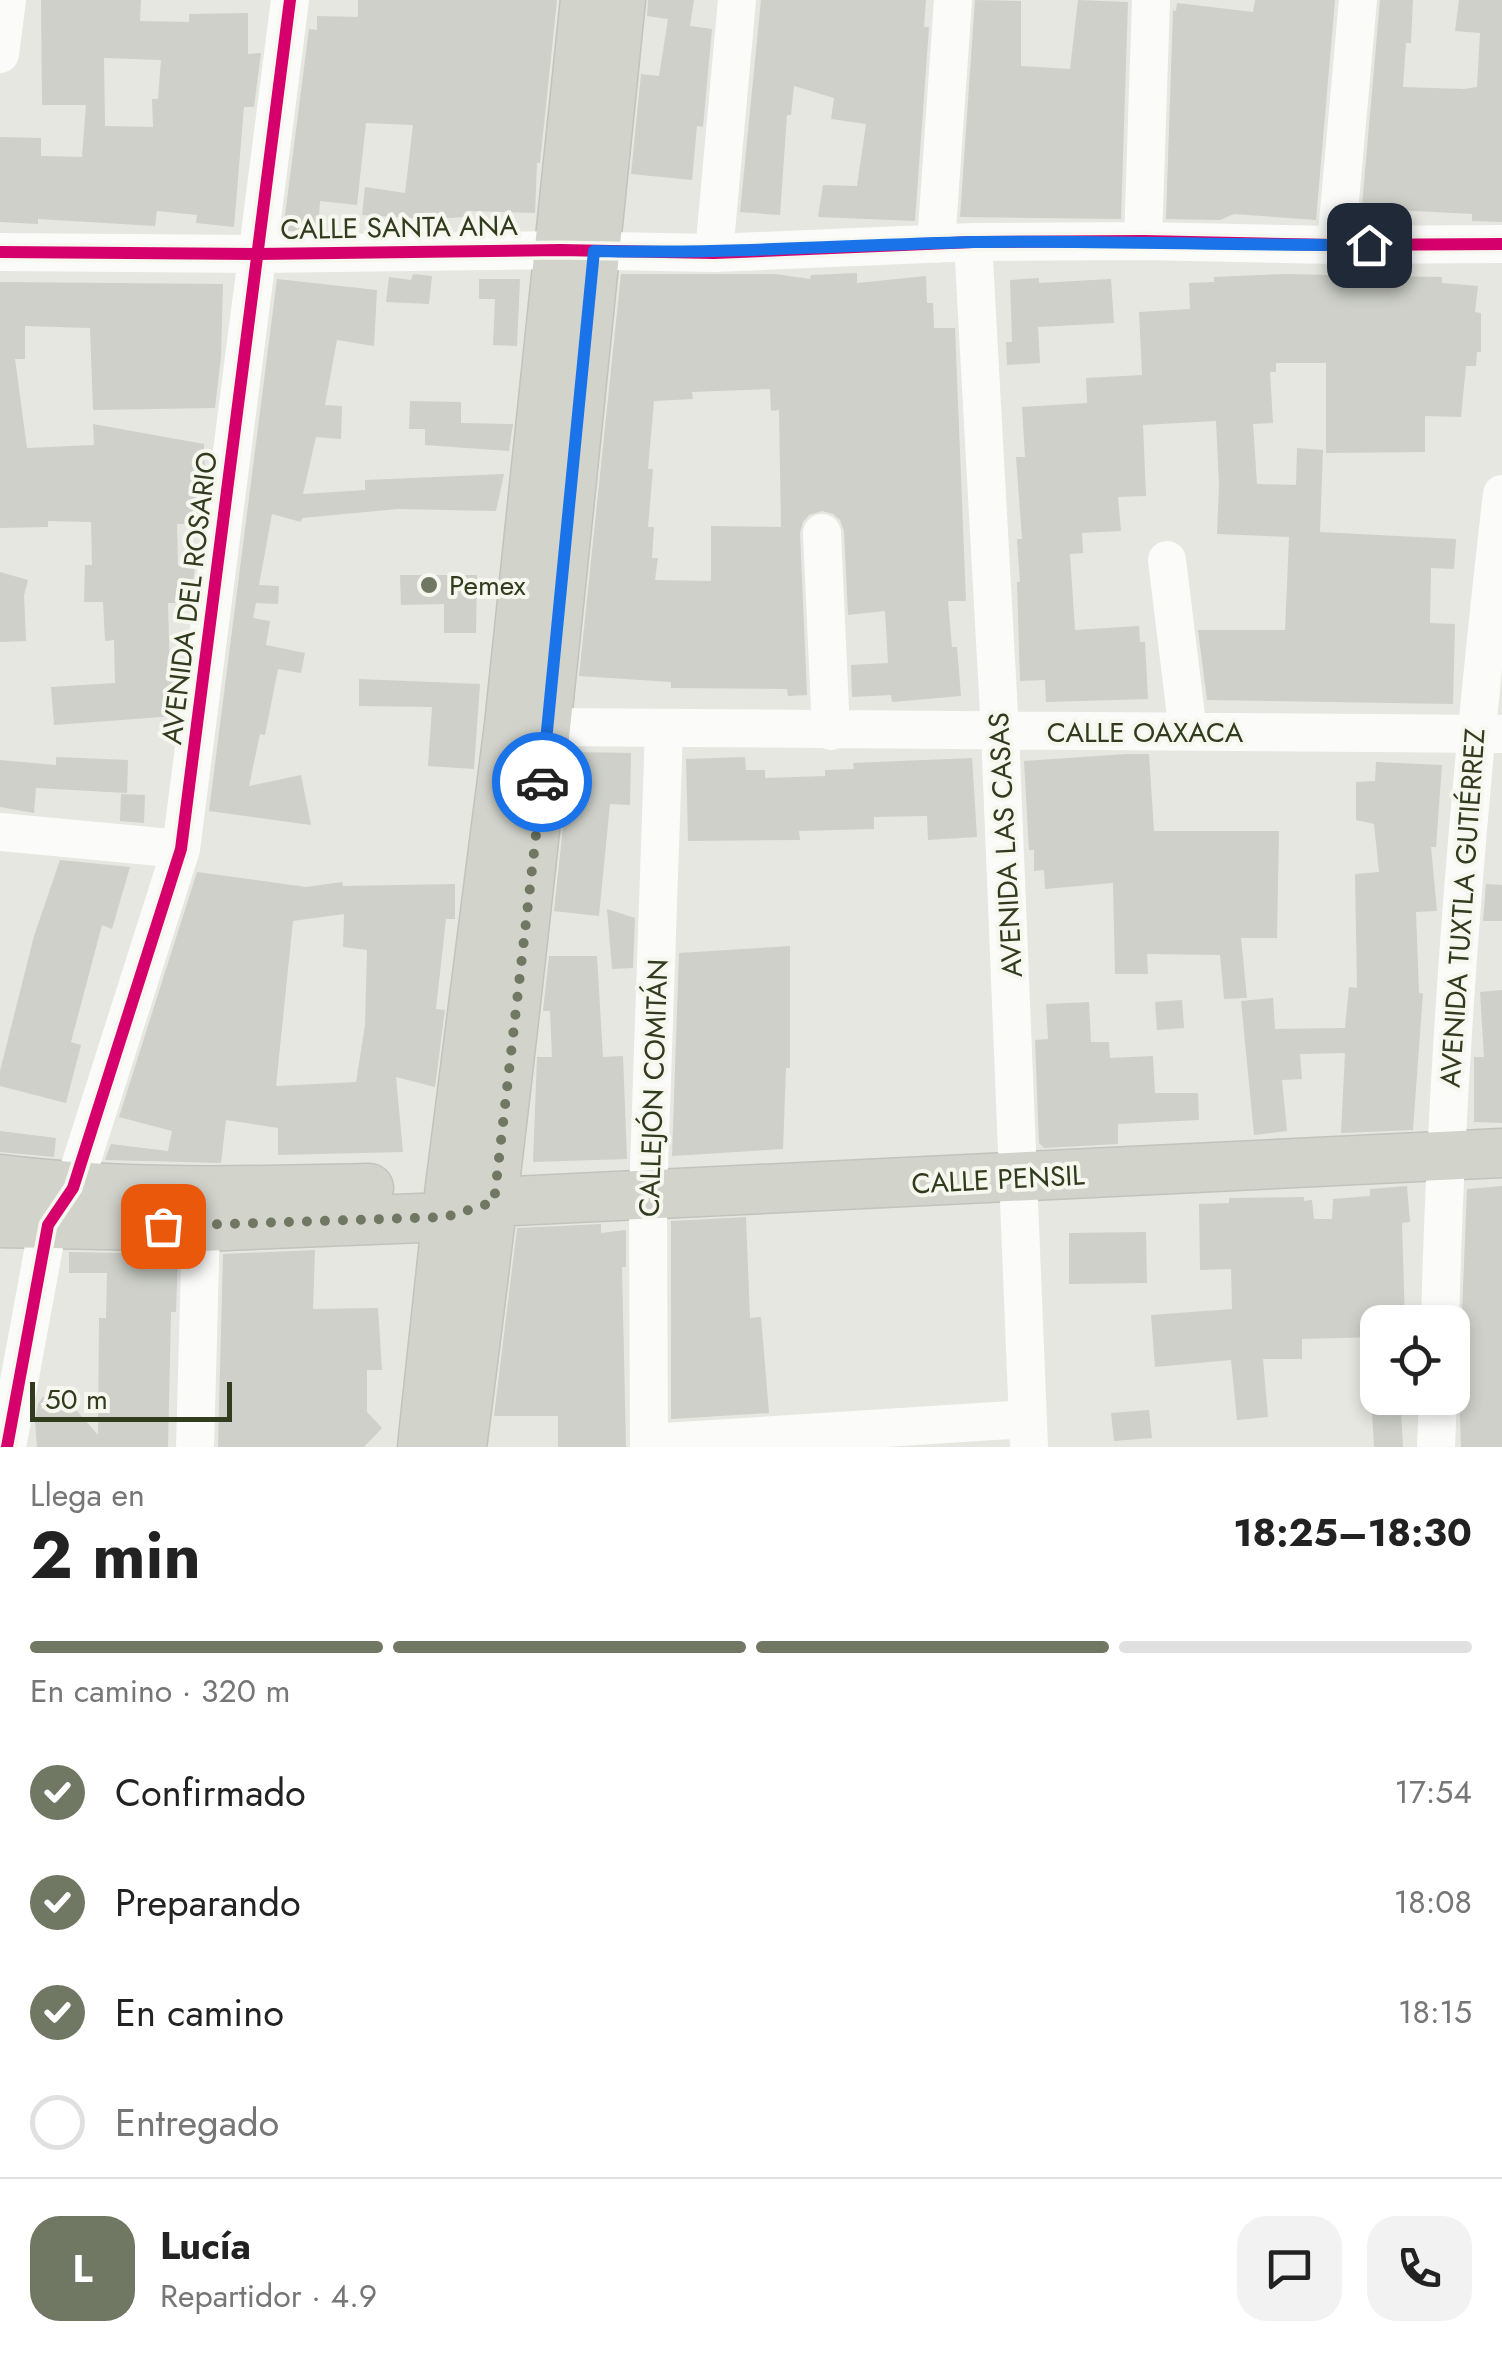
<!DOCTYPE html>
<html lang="es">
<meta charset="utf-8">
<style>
body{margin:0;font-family:Jost,sans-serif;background:#f2f2f2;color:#222;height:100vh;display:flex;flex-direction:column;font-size:38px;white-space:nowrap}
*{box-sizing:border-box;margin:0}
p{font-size:32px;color:#767676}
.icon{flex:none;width:55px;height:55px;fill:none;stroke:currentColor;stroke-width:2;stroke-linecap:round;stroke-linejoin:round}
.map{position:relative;height:1447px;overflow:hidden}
.sheet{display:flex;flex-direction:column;background:#fff;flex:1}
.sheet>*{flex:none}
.fabs{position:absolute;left:1360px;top:1305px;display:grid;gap:20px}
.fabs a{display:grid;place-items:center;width:110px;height:110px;border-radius:20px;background:#fff;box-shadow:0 5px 15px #0003;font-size:50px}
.scale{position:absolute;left:30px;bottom:25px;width:202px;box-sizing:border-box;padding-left:10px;border:5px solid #313b1e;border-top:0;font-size:28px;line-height:35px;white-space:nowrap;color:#313b1e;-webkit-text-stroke:8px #f6f7ee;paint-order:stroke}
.pin{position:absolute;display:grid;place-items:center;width:85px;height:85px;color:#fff;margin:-42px;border-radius:20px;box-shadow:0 5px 15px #0006}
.courier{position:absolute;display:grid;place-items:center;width:100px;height:100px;margin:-50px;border:8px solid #1a73e8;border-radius:50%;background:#fff;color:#222;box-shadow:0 2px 12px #0007}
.head em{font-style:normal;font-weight:700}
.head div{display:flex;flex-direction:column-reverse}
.head{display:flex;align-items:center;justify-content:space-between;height:170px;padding:0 30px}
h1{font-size:65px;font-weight:700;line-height:75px}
.bar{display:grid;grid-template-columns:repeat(4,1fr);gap:15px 10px;align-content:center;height:120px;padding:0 30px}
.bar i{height:12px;border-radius:8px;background:#e0e0e0}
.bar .selected{background:#707762}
.bar p{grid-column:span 4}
.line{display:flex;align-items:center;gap:25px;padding:0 30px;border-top:2px solid #e0e0e0}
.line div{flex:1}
.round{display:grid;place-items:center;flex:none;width:105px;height:105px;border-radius:30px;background:#f2f2f2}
ol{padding:0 30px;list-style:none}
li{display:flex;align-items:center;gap:30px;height:110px}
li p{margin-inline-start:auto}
li .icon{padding:10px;border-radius:50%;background:#707762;color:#fff;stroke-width:4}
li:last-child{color:#767676}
li i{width:55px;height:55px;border:5px solid #e0e0e0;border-radius:50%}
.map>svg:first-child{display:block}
.building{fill:#ced0c9;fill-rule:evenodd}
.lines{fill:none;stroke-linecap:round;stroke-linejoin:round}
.major-casing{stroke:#c1c4ba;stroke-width:51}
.minor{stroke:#fbfbfa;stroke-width:38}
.major{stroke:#d2d4cc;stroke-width:48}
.cycleway-casing{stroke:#f6f7ee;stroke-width:19}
.cycleway{stroke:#d6006c;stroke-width:12}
.done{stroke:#707762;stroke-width:10;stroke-dasharray:0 18}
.route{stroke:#1a73e8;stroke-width:12}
.poi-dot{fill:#707762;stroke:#f6f7ee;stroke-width:4}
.labels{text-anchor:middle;stroke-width:8;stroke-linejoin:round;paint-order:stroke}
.street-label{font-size:28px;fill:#313b1e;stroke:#f6f7ee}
.poi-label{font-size:28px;fill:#313b1e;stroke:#f6f7ee;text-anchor:start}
</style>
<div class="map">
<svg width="1502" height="1447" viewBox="0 0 1502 1447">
<rect width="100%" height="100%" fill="#e6e7e0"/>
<path class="building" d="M 41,0 L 141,0 L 140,21 L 189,22 L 189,14 L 248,13 L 248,54 L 261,53 L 254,107 L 244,107 L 234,227 L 196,223 L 197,215 L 157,211 L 155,226 L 38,219 L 38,224 L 0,222 L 0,137 L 41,138 L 41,156 L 82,157 L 86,105 L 42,105 ZM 104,58 L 161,60 L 158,99 L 152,99 L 153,127 L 105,126 Z
M 358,0 L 557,0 L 540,163 L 537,163 L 535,213 L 467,211 L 466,217 L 431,219 L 362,215 L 365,187 L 405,193 L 413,125 L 366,123 L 357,205 L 320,201 L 318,231 L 283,231 L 309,29 L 317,30 L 317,16 L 358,17 Z
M 648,0 L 694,0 L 690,26 L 712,29 L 703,127 L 697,126 L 692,180 L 631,174 L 641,74 L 659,76 L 668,19 L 647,16 Z
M 761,0 L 926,0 L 924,27 L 929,27 L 915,221 L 818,217 L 823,185 L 857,186 L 866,124 L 831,119 L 834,98 L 794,86 L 791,115 L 787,115 L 780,215 L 740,212 Z
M 975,0 L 1021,1 L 1021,66 L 1070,69 L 1078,0 L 1128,2 L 1121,219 L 960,217 Z
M 1255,0 L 1335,0 L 1316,220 L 1234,214 L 1220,220 L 1166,219 L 1173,10 L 1176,11 L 1177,3 L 1253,12 Z
M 1380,0 L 1413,0 L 1411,43 L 1406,43 L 1403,87 L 1464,89 L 1477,87 L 1480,33 L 1455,31 L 1459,0 L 1502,0 L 1502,222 L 1472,221 L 1472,214 L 1396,210 L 1395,221 L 1373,220 L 1362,206 Z
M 857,273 L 857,283 L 926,276 L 927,303 L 933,303 L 934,328 L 955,328 L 966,601 L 948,601 L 952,647 L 957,647 L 961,696 L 892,702 L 891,695 L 852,697 L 851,665 L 888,663 L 885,611 L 848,615 L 844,531 L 840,520 L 833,514 L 822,511 L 809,515 L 803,522 L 800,533 L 807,695 L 788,696 L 787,689 L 671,688 L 671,682 L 579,676 L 621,274 L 775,274 L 810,279 L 811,275 ZM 770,389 L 771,411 L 779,410 L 781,527 L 711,526 L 711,581 L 655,580 L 658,558 L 652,558 L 654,527 L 648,527 L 653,469 L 648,469 L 654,401 L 693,399 L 692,392 Z
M 413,274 L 432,276 L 429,304 L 386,302 L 389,277 L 411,280 Z
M 1282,274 L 1442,277 L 1442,283 L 1478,286 L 1475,312 L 1481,313 L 1481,352 L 1477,352 L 1476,366 L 1466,366 L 1461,417 L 1425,416 L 1425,452 L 1326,453 L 1326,363 L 1276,363 L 1276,372 L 1270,372 L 1273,423 L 1253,424 L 1257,484 L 1296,485 L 1297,448 L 1323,450 L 1320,532 L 1456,539 L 1454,569 L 1431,568 L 1430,623 L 1455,624 L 1453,704 L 1207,700 L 1198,630 L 1285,630 L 1289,537 L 1217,534 L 1219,485 L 1216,421 L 1143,425 L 1146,496 L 1118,497 L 1121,531 L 1082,533 L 1083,553 L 1070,554 L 1075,630 L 1139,626 L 1140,642 L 1145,642 L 1148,699 L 1046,702 L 1045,680 L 1020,681 L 1017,582 L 1020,582 L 1017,539 L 1022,539 L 1016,457 L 1025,457 L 1022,407 L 1087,403 L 1086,378 L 1142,375 L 1139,312 L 1190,309 L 1189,283 L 1214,282 L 1214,277 Z
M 1039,278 L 1039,283 L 1111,279 L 1114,323 L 1038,327 L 1040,363 L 1007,365 L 1006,342 L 1012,342 L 1010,280 Z
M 277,279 L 377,290 L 374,346 L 337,340 L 325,405 L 342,406 L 341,439 L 316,437 L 303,494 L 365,490 L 365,480 L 504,474 L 496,511 L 398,509 L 302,518 L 301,522 L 272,514 L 259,585 L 279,586 L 278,604 L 256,603 L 253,618 L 270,621 L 266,645 L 305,653 L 301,673 L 278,669 L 265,735 L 260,734 L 249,786 L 301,775 L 311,825 L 209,811 Z
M 479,279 L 520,279 L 517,346 L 493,345 L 495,299 L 479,299 Z
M 0,282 L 223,284 L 221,357 L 215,408 L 93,410 L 90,328 L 25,326 L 25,359 L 15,359 L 27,448 L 94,445 L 93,424 L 204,444 L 205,487 L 200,524 L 177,524 L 178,566 L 195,566 L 190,603 L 168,603 L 170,679 L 180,678 L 175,716 L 54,725 L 51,687 L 115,683 L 114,640 L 105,641 L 103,602 L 84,602 L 85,565 L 92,565 L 91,522 L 48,521 L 48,527 L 0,528 Z
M 410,401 L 461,402 L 461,423 L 513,424 L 509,451 L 425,445 L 425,429 L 409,429 Z
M 0,572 L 28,580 L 24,595 L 26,641 L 0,642 Z
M 400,575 L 477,575 L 476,633 L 444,633 L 444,604 L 401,605 Z
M 359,679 L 480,684 L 474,769 L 428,766 L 432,707 L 359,706 Z
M 571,752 L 631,753 L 630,805 L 610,804 L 599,916 L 554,911 Z
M 1127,754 L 1149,754 L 1154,831 L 1279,831 L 1277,938 L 1241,938 L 1247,998 L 1224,999 L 1220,955 L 1147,954 L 1148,974 L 1115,974 L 1113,883 L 1045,889 L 1044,870 L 1034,871 L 1034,850 L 1029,850 L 1024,761 Z
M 56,757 L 128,760 L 127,793 L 36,788 L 34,813 L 0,807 L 0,760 L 56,765 Z
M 745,757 L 746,770 L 765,770 L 765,778 L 825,776 L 825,770 L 854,769 L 853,763 L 972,758 L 977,837 L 928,840 L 927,816 L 874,817 L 874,829 L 799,831 L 800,840 L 688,841 L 686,759 Z
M 1376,762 L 1442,765 L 1436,847 L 1431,847 L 1437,911 L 1416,912 L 1419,993 L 1423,993 L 1413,1130 L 1341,1133 L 1345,1053 L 1300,1054 L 1302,1079 L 1282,1080 L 1287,1131 L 1254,1135 L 1241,1001 L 1273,998 L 1275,1029 L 1345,1028 L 1349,987 L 1357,988 L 1355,874 L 1379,872 L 1374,824 L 1356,820 L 1356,782 L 1375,781 Z
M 121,794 L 145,795 L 144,823 L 120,821 Z
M 60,860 L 130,867 L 112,929 L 102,925 L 71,1042 L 81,1045 L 66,1103 L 0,1086 L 0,1071 L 34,936 Z
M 197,872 L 306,887 L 342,882 L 343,886 L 455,884 L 455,919 L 446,919 L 436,1009 L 445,1010 L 435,1087 L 396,1077 L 403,1152 L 278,1155 L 278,1128 L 226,1120 L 221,1163 L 105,1160 L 111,1144 L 168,1151 L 172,1131 L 119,1117 ZM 344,914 L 343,947 L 367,950 L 365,1025 L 356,1082 L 276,1086 L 293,921 Z
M 1486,884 L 1502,885 L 1502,921 L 1483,921 Z
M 607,909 L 635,918 L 633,968 L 612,969 Z
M 790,946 L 790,1068 L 786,1068 L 783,1149 L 672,1156 L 679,953 Z
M 549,956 L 597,956 L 603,1057 L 623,1056 L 627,1159 L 533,1162 L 537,1057 L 552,1057 L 550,1011 L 543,1011 Z
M 1502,990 L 1502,1123 L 1474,1122 L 1474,1057 L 1484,1057 L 1480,992 Z
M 1182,1000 L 1184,1028 L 1157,1030 L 1155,1002 Z
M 1089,1002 L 1091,1042 L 1109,1042 L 1110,1058 L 1153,1056 L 1155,1093 L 1198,1093 L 1199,1120 L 1118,1124 L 1118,1144 L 1044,1148 L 1039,1143 L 1035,1040 L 1048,1039 L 1046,1004 Z
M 0,1131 L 56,1138 L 54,1157 L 0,1152 Z
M 1407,1186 L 1410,1222 L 1402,1223 L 1405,1322 L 1378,1322 L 1378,1337 L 1302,1339 L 1302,1359 L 1263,1359 L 1268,1417 L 1237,1420 L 1231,1360 L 1155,1367 L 1151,1315 L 1232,1309 L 1231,1269 L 1200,1270 L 1199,1204 L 1229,1203 L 1229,1198 L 1304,1197 L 1304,1201 L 1312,1200 L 1314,1219 L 1332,1219 L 1333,1199 L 1370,1196 L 1370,1189 Z
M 1502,1186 L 1502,1447 L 1461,1447 L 1459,1387 L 1467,1189 Z
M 746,1217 L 750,1318 L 761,1317 L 769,1413 L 671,1419 L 671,1221 Z
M 601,1224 L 601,1233 L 626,1230 L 626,1267 L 622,1267 L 626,1447 L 558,1447 L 558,1416 L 494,1416 L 517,1228 Z
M 1146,1232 L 1147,1283 L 1069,1284 L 1069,1233 Z
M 315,1250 L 313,1309 L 378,1308 L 382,1370 L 367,1370 L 367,1412 L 382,1428 L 364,1447 L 218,1447 L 223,1254 Z
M 69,1252 L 178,1254 L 176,1312 L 171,1312 L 168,1447 L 37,1447 L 35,1420 L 38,1404 L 43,1397 L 53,1393 L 64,1396 L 98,1435 L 99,1318 L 106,1318 L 107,1273 L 69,1273 Z
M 1149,1410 L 1152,1438 L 1114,1441 L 1111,1413 Z
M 1401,1410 L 1403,1447 L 1374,1447 L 1372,1412 Z"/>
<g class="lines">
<defs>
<path id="major" d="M 0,1179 C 123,1194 245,1191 369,1188
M 0,1223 L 201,1227 L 446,1217 L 494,1202 L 1502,1153
M 422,1447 L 450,1186 L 509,725 L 585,0
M 462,1447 C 525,966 571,483 621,0"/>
</defs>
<use href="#major" class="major-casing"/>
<path class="minor" d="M 0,54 L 7,0
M 1143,241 L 1151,0
M 973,242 L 1000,732 L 1029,1447
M 936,244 L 953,0
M 1336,245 L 1358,0
M 0,252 L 257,254 L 560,250 L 714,253 L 973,242 L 1143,241 L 1336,245 L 1502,244
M 714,253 L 737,0
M 822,533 L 831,731
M 1167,560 L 1188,732
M 548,727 L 1502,734
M 0,832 L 181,849
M 1440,1322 C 1447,1045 1470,769 1502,494
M 649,1443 L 1027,1419
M 7,1447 L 48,1225 L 73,1188 L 181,849 L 290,0
M 195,1447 L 201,1227
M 649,1447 L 648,1196 L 664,729
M 1436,1447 L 1438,1398"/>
<use href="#major" class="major"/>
<defs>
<path id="cycleway" d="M 0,252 L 257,254 L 560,250 L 714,253 L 973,242 L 1143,241 L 1336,245 L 1502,244
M 7,1447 L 48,1225 L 73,1188 L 181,849 L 290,0"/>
</defs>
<use href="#cycleway" class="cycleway-casing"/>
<use href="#cycleway" class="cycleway"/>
</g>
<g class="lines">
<path class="done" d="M 163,1226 L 446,1217 L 494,1202 L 542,782"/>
<path class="route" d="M 542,782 L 594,251 C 721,254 847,245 974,242 C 1106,240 1237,246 1369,245"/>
</g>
<circle class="poi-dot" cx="429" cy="585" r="10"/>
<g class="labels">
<g class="street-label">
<text transform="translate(399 227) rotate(-1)" y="10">CALLE SANTA ANA</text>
<text transform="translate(189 598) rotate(-83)" y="10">AVENIDA DEL ROSARIO</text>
<text x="1145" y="742">CALLE OAXACA</text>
<text transform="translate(1005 845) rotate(-93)" y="10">AVENIDA LAS CASAS</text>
<text transform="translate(1462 908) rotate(-86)" y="10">AVENIDA TUXTLA GUTIÉRREZ</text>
<text transform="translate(653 1088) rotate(-88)" y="10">CALLEJÓN COMITÁN</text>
<text transform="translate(998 1179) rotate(-3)" y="10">CALLE PENSIL</text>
</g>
<g class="poi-label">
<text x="449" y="595">Pemex</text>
</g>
</g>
</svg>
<div class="fabs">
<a><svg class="icon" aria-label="locate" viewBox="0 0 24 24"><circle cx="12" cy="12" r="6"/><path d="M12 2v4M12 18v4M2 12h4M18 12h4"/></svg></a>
</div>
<div class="scale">50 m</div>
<div class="pin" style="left:163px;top:1226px;background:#ea580c"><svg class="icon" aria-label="bag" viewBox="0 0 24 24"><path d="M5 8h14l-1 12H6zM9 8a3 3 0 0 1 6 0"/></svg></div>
<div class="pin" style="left:1369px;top:245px;background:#1f2937"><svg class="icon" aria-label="home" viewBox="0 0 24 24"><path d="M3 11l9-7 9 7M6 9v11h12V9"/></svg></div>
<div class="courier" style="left:542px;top:782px"><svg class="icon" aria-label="car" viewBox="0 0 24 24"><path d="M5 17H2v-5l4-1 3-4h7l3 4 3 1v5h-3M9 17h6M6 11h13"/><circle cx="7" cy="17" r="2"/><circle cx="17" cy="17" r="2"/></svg></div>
</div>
<section class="sheet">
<div class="head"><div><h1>2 min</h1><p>Llega en</p></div><em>18:25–18:30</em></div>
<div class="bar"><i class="selected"></i><i class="selected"></i><i class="selected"></i><i></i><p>En camino · 320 m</p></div>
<ol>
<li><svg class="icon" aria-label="check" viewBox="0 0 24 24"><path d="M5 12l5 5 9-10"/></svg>Confirmado<p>17:54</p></li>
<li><svg class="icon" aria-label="check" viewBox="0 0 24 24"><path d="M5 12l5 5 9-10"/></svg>Preparando<p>18:08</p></li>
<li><svg class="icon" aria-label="check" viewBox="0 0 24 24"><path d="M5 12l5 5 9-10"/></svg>En camino<p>18:15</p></li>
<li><i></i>Entregado</li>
</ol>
<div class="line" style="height:180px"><b class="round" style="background:#707762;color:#fff">L</b><div><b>Lucía</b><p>Repartidor · 4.9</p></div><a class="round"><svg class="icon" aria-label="chat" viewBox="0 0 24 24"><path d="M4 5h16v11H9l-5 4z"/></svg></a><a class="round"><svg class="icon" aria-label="phone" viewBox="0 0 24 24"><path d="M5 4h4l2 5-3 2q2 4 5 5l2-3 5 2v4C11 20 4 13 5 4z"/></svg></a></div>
</section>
